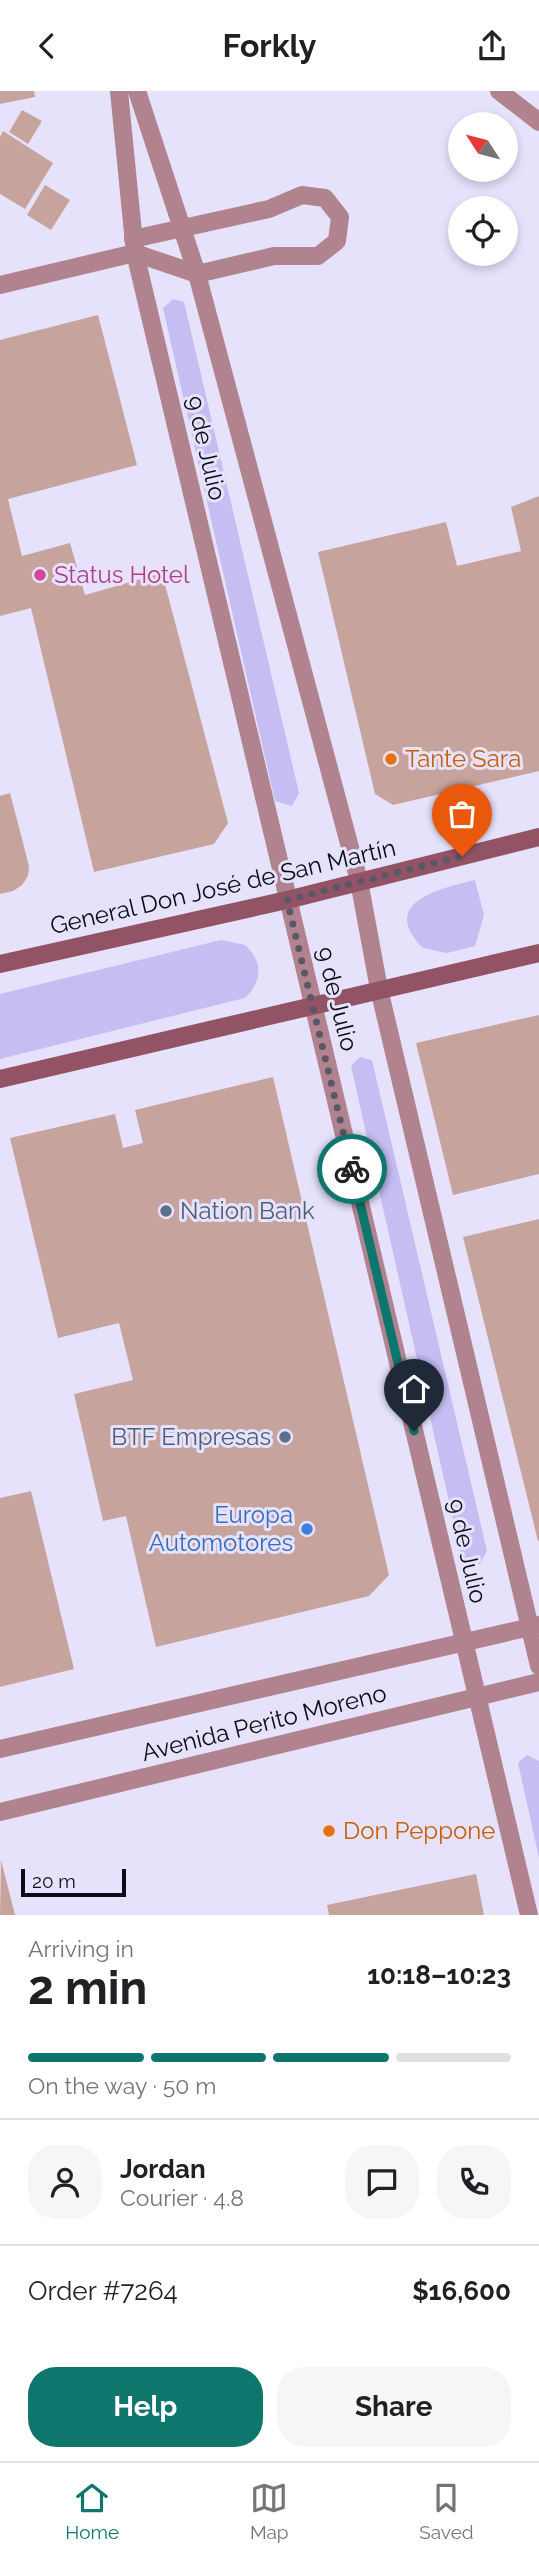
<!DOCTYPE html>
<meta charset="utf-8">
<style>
body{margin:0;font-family:Raleway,sans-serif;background:#f6f6f6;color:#202124;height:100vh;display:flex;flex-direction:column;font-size:26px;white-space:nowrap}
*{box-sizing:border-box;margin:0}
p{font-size:23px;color:#757577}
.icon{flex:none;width:38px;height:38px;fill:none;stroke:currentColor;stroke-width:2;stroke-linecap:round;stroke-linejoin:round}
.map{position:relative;height:1824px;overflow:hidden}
.details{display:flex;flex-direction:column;background:#fff;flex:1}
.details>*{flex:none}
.needle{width:46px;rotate:306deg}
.fabs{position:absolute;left:448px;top:21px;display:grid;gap:14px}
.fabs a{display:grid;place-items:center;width:70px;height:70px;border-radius:50%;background:#fff;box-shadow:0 4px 10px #0003;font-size:35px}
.scale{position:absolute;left:21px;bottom:18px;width:105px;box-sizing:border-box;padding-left:7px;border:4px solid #0e0c16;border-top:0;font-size:19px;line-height:24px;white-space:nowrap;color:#0e0c16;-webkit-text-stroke:5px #e6e2fc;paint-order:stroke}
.pin{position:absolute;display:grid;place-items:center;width:60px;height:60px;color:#fff;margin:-72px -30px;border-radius:50% 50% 50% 0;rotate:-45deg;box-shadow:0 0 7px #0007}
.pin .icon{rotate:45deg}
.courier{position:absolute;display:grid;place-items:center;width:70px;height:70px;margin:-35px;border:5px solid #0f766e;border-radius:50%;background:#fff;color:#222;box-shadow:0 2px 9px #0007}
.overview em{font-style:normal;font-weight:700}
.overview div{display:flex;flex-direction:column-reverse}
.overview{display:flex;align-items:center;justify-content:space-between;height:119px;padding:0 28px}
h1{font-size:46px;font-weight:700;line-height:52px}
.bar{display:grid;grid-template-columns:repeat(4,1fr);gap:10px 7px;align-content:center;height:84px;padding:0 28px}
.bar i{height:9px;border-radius:5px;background:#e0e0e0}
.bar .active{background:#0f766e}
.bar p{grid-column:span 4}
.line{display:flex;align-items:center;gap:18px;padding:0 28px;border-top:2px solid #e0e0e0}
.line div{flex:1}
.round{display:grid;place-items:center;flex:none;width:74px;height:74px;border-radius:28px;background:#f6f6f6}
.cta{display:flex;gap:14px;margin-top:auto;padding:14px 28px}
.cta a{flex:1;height:80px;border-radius:28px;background:#0f766e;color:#fff;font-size:28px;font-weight:700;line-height:80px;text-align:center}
.cta a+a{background:#f6f6f6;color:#202124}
header{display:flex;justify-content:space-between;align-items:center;height:91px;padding:0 28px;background:#fff;font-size:32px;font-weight:700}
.tabs{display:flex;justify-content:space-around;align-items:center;height:98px;border-top:2px solid #e0e0e0;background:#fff;font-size:19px;color:#757577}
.tabs a{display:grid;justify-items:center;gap:4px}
.tabs .active{color:#0f766e}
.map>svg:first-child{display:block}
.green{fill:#c6bdf2}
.building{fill:#c7a39d}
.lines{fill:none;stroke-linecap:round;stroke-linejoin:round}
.minor{stroke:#b0838f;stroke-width:18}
.tertiary{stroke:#b0838f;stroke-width:18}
.secondary{stroke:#925365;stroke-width:18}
.done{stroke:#5a5766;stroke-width:7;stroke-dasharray:0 12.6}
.route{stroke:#0f766e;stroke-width:9}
.hotel-dot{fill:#d1479c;stroke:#e6e2fc;stroke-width:2.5}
.food-dot{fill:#e8710a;stroke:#e6e2fc;stroke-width:2.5}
.service-dot{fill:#5c6f8a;stroke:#e6e2fc;stroke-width:2.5}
.shop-dot{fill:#3f7fe0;stroke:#e6e2fc;stroke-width:2.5}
.labels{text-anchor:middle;stroke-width:6;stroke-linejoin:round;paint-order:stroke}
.street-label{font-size:24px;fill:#0e0c16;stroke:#e6e2fc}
.hotel-label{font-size:24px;fill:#b23c85;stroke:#e6e2fc;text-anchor:start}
.food-label{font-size:24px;fill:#c56008;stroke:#e6e2fc;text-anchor:start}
.service-label{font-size:24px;fill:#4e5e75;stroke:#e6e2fc;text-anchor:start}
.shop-label{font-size:24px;fill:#366cbe;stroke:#e6e2fc;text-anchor:end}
</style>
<header><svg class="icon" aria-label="back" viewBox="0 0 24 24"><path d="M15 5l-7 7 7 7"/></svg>Forkly<svg class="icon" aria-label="share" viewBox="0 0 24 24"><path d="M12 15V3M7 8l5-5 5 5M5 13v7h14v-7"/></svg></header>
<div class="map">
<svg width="539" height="1824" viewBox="0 0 539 1824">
<rect width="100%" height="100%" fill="#e6e2fc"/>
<path class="green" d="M 173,208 L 184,211 L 299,702 L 292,715 L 275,710 L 163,217 Z
M 475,789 L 484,824 L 475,855 L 447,862 L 423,857 C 377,811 442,797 475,789 Z
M 221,849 L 245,854 C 263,871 263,889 245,907 L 0,968 L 0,903 Z
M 360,966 L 372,969 L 487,1460 L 480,1473 L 462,1468 L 351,975 Z
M 527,1664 L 539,1670 L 539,1767 L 518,1672 Z"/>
<path class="building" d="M 0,0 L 34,0 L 35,6 L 0,13 Z
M 22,19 L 42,30 L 28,53 L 9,41 Z
M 3,40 L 53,72 L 25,118 L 0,103 L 0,46 Z
M 45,94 L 70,109 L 51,139 L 27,124 Z
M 98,224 L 137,374 L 8,408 L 22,465 L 70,452 L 85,504 L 162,482 L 228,732 L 214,753 L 94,781 L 31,517 L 0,525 L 0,249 Z
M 539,405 L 539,680 L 393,714 L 375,703 L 318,461 L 446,431 L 457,475 L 521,460 L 511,416 Z
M 10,702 L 29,775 L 28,785 L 22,794 L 13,800 L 0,803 L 0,705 Z
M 539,924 L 539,1083 L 453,1104 L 416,952 Z
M 273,986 L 389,1484 L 369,1505 L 156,1556 L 126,1425 L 103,1430 L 74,1303 L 133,1289 L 119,1232 L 58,1247 L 10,1047 L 115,1023 L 123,1057 L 143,1052 L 135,1019 Z
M 539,1128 L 539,1450 L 538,1450 L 463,1146 Z
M 31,1400 L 74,1578 L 0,1596 L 0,1407 Z
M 1,1769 L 15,1824 L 0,1824 Z
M 476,1783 L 484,1824 L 329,1824 L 327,1814 Z"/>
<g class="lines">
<path class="minor" d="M 499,0 L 539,31
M 0,194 L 135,162 L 197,183 L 274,165 L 318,165 L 337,150 L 340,126 L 325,107 L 302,104 L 269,118 L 133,148"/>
<path class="tertiary" d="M 119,0 L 135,162 L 529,1824
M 137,0 L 197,183 L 359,790 L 379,898 L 539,1575
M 0,1658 L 539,1534
M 0,1721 L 539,1591"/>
<path class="secondary" d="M 0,873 L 287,809 L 539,746
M 0,988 L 539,862"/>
</g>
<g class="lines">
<path class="done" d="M 352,1078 L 287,809 L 462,765"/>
<path class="route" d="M 352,1078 L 414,1340"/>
</g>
<circle class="hotel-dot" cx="40" cy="484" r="7"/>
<g class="food-dot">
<circle cx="391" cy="668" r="7"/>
<circle cx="329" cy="1740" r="7"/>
</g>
<g class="service-dot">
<circle cx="166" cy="1120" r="7"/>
<circle cx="285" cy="1346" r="7"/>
</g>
<circle class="shop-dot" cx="307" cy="1438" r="7"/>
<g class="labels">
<g class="street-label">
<text transform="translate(206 357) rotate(77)" y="8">9 de Julio</text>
<text transform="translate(223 796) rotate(-13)" y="8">General Don José de San Martín</text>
<text transform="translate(337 908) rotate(76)" y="8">9 de Julio</text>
<text transform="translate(467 1460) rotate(77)" y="8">9 de Julio</text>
<text transform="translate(264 1632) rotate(-14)" y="8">Avenida Perito Moreno</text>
</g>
<g class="hotel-label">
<text x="54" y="492">Status Hotel</text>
</g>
<g class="food-label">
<text x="405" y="676">Tante Sara</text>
<text x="343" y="1748">Don Peppone</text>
</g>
<g class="service-label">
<text x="180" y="1128">Nation Bank</text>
<text x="271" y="1354" text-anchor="end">BTF Empresas</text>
</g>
<g class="shop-label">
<text x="293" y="1432">Europa<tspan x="293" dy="28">Automotores</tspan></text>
</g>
</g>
</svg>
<div class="fabs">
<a><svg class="needle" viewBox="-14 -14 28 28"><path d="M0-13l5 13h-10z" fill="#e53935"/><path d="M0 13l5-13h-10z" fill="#757577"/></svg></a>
<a><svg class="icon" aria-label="locate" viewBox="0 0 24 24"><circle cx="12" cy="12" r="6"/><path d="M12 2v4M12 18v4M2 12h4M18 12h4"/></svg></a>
</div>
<div class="scale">20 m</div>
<div class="pin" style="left:462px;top:765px;background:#ea580c"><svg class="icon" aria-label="bag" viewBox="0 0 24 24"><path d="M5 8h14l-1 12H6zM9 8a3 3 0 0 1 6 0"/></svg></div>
<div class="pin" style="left:414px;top:1340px;background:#1f2937"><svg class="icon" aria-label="home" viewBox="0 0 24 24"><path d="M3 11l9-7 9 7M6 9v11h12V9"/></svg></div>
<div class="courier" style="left:352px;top:1078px"><svg class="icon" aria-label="bike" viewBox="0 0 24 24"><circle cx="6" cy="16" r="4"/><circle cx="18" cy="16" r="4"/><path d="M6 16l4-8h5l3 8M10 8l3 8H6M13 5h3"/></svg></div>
</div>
<section class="details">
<div class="overview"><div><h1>2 min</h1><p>Arriving in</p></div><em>10:18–10:23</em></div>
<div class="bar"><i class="active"></i><i class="active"></i><i class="active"></i><i></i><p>On the way · 50 m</p></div>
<div class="line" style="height:126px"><a class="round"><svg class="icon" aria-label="person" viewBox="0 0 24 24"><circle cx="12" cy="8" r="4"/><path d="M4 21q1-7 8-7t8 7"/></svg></a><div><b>Jordan</b><p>Courier · 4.8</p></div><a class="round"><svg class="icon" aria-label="chat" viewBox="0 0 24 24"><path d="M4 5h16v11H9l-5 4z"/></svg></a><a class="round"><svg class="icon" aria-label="phone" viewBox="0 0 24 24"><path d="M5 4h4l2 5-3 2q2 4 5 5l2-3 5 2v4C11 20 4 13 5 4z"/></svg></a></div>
<div class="line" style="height:91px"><div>Order #7264</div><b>$16,600</b></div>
<div class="cta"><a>Help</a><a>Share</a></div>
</section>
<nav class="tabs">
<a class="active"><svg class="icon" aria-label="home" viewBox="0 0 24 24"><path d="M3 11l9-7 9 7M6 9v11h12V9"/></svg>Home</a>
<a><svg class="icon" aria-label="map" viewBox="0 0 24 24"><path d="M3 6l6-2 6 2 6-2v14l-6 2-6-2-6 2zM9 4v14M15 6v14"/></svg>Map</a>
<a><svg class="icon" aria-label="saved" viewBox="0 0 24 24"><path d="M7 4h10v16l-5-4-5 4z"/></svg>Saved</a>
</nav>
